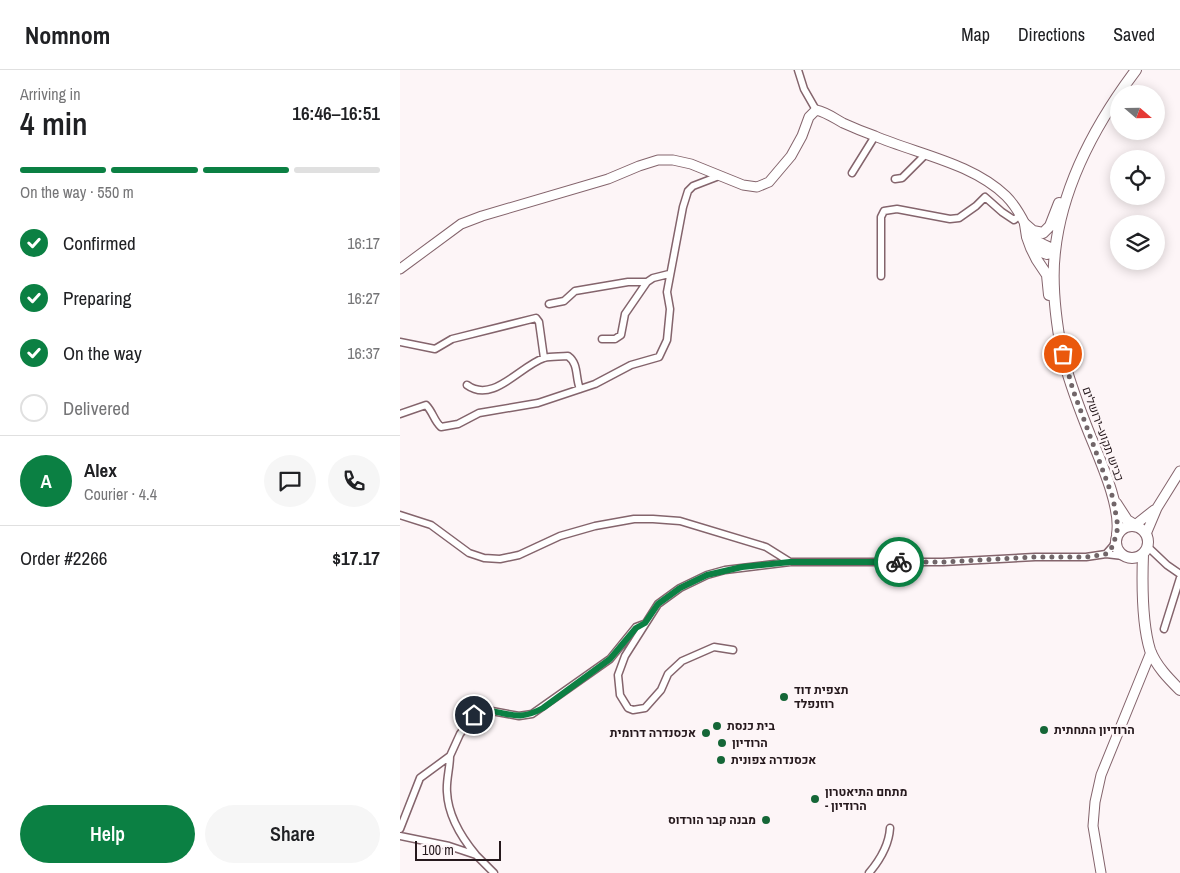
<!DOCTYPE html>
<meta charset="utf-8">
<style>
body{margin:0;font-family:"Archivo Narrow",Heebo,sans-serif;background:#f6f6f6;color:#202124;height:100vh;display:flex;flex-direction:column;font-size:19px;white-space:nowrap}
*{box-sizing:border-box;margin:0}
p{font-size:16px;color:#757577}
.icon{flex:none;width:28px;height:28px;fill:none;stroke:currentColor;stroke-width:2;stroke-linecap:round;stroke-linejoin:round}
.map{position:relative;flex:1;overflow:hidden}
.side{display:flex;flex-direction:column;background:#fff;width:400px}
.side>*{flex:none}
.needle{width:32px;rotate:110deg}
.tools{position:absolute;left:710px;top:15px;display:grid;gap:10px}
.tools a{display:grid;place-items:center;width:55px;height:55px;border-radius:50%;background:#fff;box-shadow:0 2px 12px #0003;font-size:25px}
.scale{position:absolute;left:15px;bottom:12px;width:86px;box-sizing:border-box;padding-left:5px;border:2px solid #26191d;border-top:0;font-size:14px;line-height:18px;white-space:nowrap;color:#26191d;-webkit-text-stroke:4px #fdf5f7;paint-order:stroke}
.pin{position:absolute;display:grid;place-items:center;width:42px;height:42px;color:#fff;margin:-21px;border:2px solid #fff;border-radius:50%;box-shadow:0 1px 5px #0007}
.courier{position:absolute;display:grid;place-items:center;width:50px;height:50px;margin:-25px;border:4px solid #0b8043;border-radius:50%;background:#fff;color:#222;box-shadow:0 1px 6px #0007}
.headline em{font-style:normal;font-weight:600}
.headline div{display:flex;flex-direction:column-reverse}
.headline{display:flex;align-items:center;justify-content:space-between;height:85px;padding:0 20px}
h1{font-size:32px;font-weight:600;line-height:38px}
.bar{display:grid;grid-template-columns:repeat(4,1fr);gap:8px 5px;align-content:center;height:60px;padding:0 20px}
.bar i{height:6px;border-radius:4px;background:#e0e0e0}
.bar .selected{background:#0b8043}
.bar p{grid-column:span 4}
.line{display:flex;align-items:center;gap:12px;padding:0 20px;border-top:1px solid #e0e0e0}
.line div{flex:1}
.round{display:grid;place-items:center;flex:none;width:52px;height:52px;border-radius:26px;background:#f6f6f6}
ol{padding:0 20px;list-style:none}
li{display:flex;align-items:center;gap:15px;height:55px}
li p{margin-inline-start:auto}
li .icon{padding:5px;border-radius:50%;background:#0b8043;color:#fff;stroke-width:4}
li:last-child{color:#757577}
li i{width:28px;height:28px;border:2px solid #e0e0e0;border-radius:50%}
.button{display:flex;gap:10px;margin-top:auto;padding:10px 20px}
.button a{flex:1;height:58px;border-radius:30px;background:#0b8043;color:#fff;font-size:20px;font-weight:600;line-height:58px;text-align:center}
.button a+a{background:#f6f6f6;color:#202124}
header{display:flex;align-items:center;gap:30px;box-sizing:border-box;height:70px;padding:0 25px;background:#fff;border-bottom:1px solid #e0e0e0}
header strong{font-size:24px}
nav{display:flex;gap:28px;margin-inline-start:auto;font-size:18px}
main{display:flex;flex:1;min-height:0}
.map>svg:first-child{display:block}
.lines{fill:none;stroke-linecap:round;stroke-linejoin:round}
.street-casing{stroke:#84646c;stroke-width:9}
.secondary-casing{stroke:#84646c;stroke-width:11}
.primary-casing{stroke:#84646c;stroke-width:12}
.street{stroke:#fff;stroke-width:6}
.secondary{stroke:#fff;stroke-width:9}
.primary{stroke:#fff;stroke-width:10}
.done{stroke:#716669;stroke-width:5;stroke-dasharray:0 9}
.route{stroke:#0b8043;stroke-width:6}
.poi-dot{fill:#156637;stroke:#fdf5f7;stroke-width:2}
.labels{text-anchor:middle;stroke-width:5;stroke-linejoin:round;paint-order:stroke}
.street-label{font-size:12px;fill:#26191d;stroke:#fdf5f7}
.poi-label{font-size:12px;font-weight:bold;fill:#26191d;stroke:#fdf5f7;text-anchor:start}
</style>
<header>
<strong>Nomnom</strong>
<nav><a>Map</a><a>Directions</a><a>Saved</a></nav>
</header>
<main>
<section class="side">
<div class="headline"><div><h1>4 min</h1><p>Arriving in</p></div><em>16:46–16:51</em></div>
<div class="bar"><i class="selected"></i><i class="selected"></i><i class="selected"></i><i></i><p>On the way · 550 m</p></div>
<ol>
<li><svg class="icon" aria-label="check" viewBox="0 0 24 24"><path d="M5 12l5 5 9-10"/></svg>Confirmed<p>16:17</p></li>
<li><svg class="icon" aria-label="check" viewBox="0 0 24 24"><path d="M5 12l5 5 9-10"/></svg>Preparing<p>16:27</p></li>
<li><svg class="icon" aria-label="check" viewBox="0 0 24 24"><path d="M5 12l5 5 9-10"/></svg>On the way<p>16:37</p></li>
<li><i></i>Delivered</li>
</ol>
<div class="line" style="height:90px"><b class="round" style="background:#0b8043;color:#fff">A</b><div><b>Alex</b><p>Courier · 4.4</p></div><a class="round"><svg class="icon" aria-label="chat" viewBox="0 0 24 24"><path d="M4 5h16v11H9l-5 4z"/></svg></a><a class="round"><svg class="icon" aria-label="phone" viewBox="0 0 24 24"><path d="M5 4h4l2 5-3 2q2 4 5 5l2-3 5 2v4C11 20 4 13 5 4z"/></svg></a></div>
<div class="line" style="height:65px"><div>Order #2266</div><b>$17.17</b></div>
<div class="button"><a>Help</a><a>Share</a></div>
</section>
<div class="map">
<svg width="780" height="803" viewBox="0 0 780 803">
<rect width="100%" height="100%" fill="#fdf5f7"/>
<g class="lines">
<defs>
<path id="street" d="M 398,0 L 404,19 L 416,40
M 452,103 L 475,66
M 495,109 L 502,108 L 525,85
M 481,206 L 481,147 L 484,141 L 497,139 L 550,149 L 559,148 L 576,136 L 585,127 L 602,142 L 614,150 L 620,145
M 149,234 L 164,231 L 175,221 L 228,212 L 247,212
M 202,269 L 215,269 L 221,265 L 225,244 L 247,212 L 253,208 L 269,204
M 0,272 L 35,279 L 52,269 L 136,248 L 139,252 L 144,288
M 67,315 C 93,334 120,296 144,288 C 151,286 160,287 168,286 C 179,294 175,307 180,319
M 0,344 L 26,335 C 33,342 34,351 41,357 L 58,354 L 79,343 L 138,333 L 195,314 L 231,295 L 259,287 L 267,270 L 270,239 L 267,222 L 283,137 L 288,121 L 293,116 L 319,106
M 0,445 L 31,455 L 69,483 L 84,488 L 100,489 L 119,485 L 160,466 L 195,456 L 234,449 L 253,449 L 280,451 L 366,477 L 390,492
M 748,477 L 767,495 L 780,504
M 706,484 L 713,476 L 716,469
M 764,559 L 780,508
M 333,580 L 314,577 L 282,591 L 268,604 L 261,620 L 245,638 L 233,640 L 228,638 L 220,625 L 218,605 L 225,586 L 258,534 L 280,518 L 307,505 L 325,500 L 390,492 L 543,492 L 635,487 L 686,487 L 706,484 L 723,486
M 50,686 C 50,698 46,710 47,722 C 48,745 61,767 76,785
M 0,759 L 20,708 L 50,686 L 60,664 L 74,645 L 81,639 L 119,646 L 132,644 L 210,589 L 236,557 L 244,554
M 0,766 L 49,776 L 76,785 L 94,803
M 469,803 C 480,790 489,775 490,758"/>
<path id="secondary" d="M 0,199 L 61,154 L 82,146 L 208,109 L 239,96 L 258,90 L 273,90 L 291,94 L 343,115 L 357,117 L 369,112 L 391,86 L 402,66 L 409,47 L 416,40 C 426,42 434,48 443,53 C 454,58 464,62 475,66 C 517,84 572,93 606,126 C 614,134 620,144 625,154
M 735,455 L 754,440
M 746,464 L 757,438 L 780,401
M 701,803 L 693,756 L 695,732 L 701,705 L 751,582"/>
<path id="primary" d="M 625,154 L 633,161 L 643,163 L 650,156 L 659,133
M 625,154 L 627,167 L 631,178 L 647,184 L 655,182
M 628,159 C 632,165 634,171 640,173 C 646,177 650,176 655,182
M 631,178 L 637,190 L 647,205 L 649,225
M 716,433 L 727,450 L 735,455
M716 472a16 16 0 1 1 32 0a16 16 0 1 1-32 0Z
M 717,464 C 722,435 697,384 686,355 C 677,332 668,308 662,283 C 656,251 651,215 655,182 C 662,116 697,52 736,0
M 743,484 C 742,512 742,554 750,580 C 756,596 769,609 780,620"/>
</defs>
<use href="#street" class="street-casing"/>
<use href="#secondary" class="secondary-casing"/>
<use href="#primary" class="primary-casing"/>
<use href="#street" class="street"/>
<use href="#secondary" class="secondary"/>
<use href="#primary" class="primary"/>
</g>
<g class="lines">
<path class="done" d="M 499,492 L 543,492 L 635,487 L 686,487 L 706,484 L 713,476 L 718,457 L 713,428 L 673,320 L 663,284"/>
<path class="route" d="M 74,645 L 81,640 C 107,641 116,653 143,638 L 210,589 L 236,558 L 245,553 L 258,534 L 280,518 L 307,505 L 342,497 L 390,492 L 499,492"/>
</g>
<g class="poi-dot">
<circle cx="384" cy="627" r="5"/>
<circle cx="317" cy="656" r="5"/>
<circle cx="644" cy="660" r="5"/>
<circle cx="306" cy="663" r="5"/>
<circle cx="322" cy="673" r="5"/>
<circle cx="321" cy="690" r="5"/>
<circle cx="415" cy="729" r="5"/>
<circle cx="366" cy="750" r="5"/>
</g>
<g class="labels">
<g class="street-label">
<text transform="translate(703 364) rotate(70)" y="4">כביש תקוע–ירושלים</text>
</g>
<g class="poi-label">
<text x="394" y="624">תצפית דוד<tspan x="394" dy="14">רוזנפלד</tspan></text>
<text x="327" y="660">בית כנסת</text>
<text x="654" y="664">הרודיון התחתית</text>
<text x="296" y="667" text-anchor="end">אכסנדרה דרומית</text>
<text x="332" y="677">הרודיון</text>
<text x="331" y="694">אכסנדרה צפונית</text>
<text x="425" y="726">מתחם התיאטרון<tspan x="425" dy="14">- הרודיון</tspan></text>
<text x="356" y="754" text-anchor="end">מבנה קבר הורדוס</text>
</g>
</g>
</svg>
<div class="tools">
<a><svg class="needle" viewBox="-14 -14 28 28"><path d="M0-13l5 13h-10z" fill="#e53935"/><path d="M0 13l5-13h-10z" fill="#757577"/></svg></a>
<a><svg class="icon" aria-label="locate" viewBox="0 0 24 24"><circle cx="12" cy="12" r="6"/><path d="M12 2v4M12 18v4M2 12h4M18 12h4"/></svg></a>
<a><svg class="icon" aria-label="layers" viewBox="0 0 24 24"><path d="M12 4l9 5-9 5-9-5zM3 14l9 5 9-5"/></svg></a>
</div>
<div class="scale">100 m</div>
<div class="pin" style="left:663px;top:284px;background:#ea580c"><svg class="icon" aria-label="bag" viewBox="0 0 24 24"><path d="M5 8h14l-1 12H6zM9 8a3 3 0 0 1 6 0"/></svg></div>
<div class="pin" style="left:74px;top:645px;background:#1f2937"><svg class="icon" aria-label="home" viewBox="0 0 24 24"><path d="M3 11l9-7 9 7M6 9v11h12V9"/></svg></div>
<div class="courier" style="left:499px;top:492px"><svg class="icon" aria-label="bike" viewBox="0 0 24 24"><circle cx="6" cy="16" r="4"/><circle cx="18" cy="16" r="4"/><path d="M6 16l4-8h5l3 8M10 8l3 8H6M13 5h3"/></svg></div>
</div>
</main>
